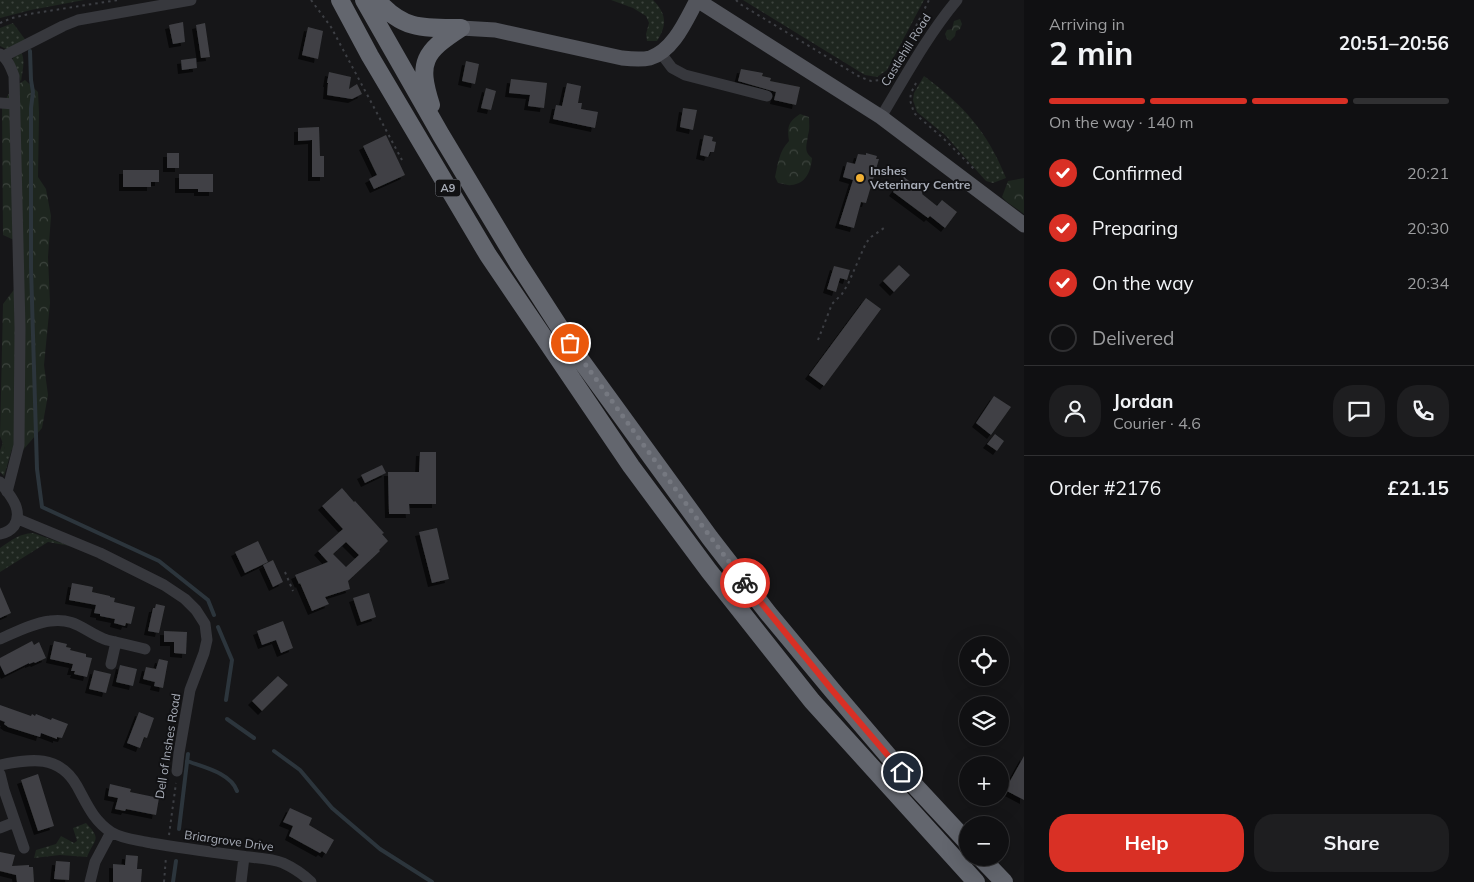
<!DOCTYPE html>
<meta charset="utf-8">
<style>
body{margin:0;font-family:Mulish,sans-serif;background:#1e1e20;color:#f1f3f6;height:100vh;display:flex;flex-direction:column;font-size:19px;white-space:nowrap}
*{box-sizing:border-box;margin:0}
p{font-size:16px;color:#9c9d9f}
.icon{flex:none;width:28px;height:28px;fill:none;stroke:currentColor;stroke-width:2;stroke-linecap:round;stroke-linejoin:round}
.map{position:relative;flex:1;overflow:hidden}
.sheet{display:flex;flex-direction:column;background:#101012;width:450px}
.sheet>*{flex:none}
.buttons{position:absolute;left:959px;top:636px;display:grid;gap:10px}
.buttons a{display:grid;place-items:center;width:50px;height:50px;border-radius:50%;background:#101012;box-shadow:0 5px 20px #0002,0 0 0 1px #303032;font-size:25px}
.pin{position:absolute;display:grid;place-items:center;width:42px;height:42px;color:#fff;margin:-21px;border:2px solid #fff;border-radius:50%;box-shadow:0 1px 5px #0007}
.courier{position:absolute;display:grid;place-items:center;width:50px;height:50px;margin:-25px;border:4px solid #d93025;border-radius:50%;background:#fff;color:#222;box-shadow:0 1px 6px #0007}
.head em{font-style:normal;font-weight:700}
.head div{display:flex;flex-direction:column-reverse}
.head{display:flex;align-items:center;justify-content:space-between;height:85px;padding:0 25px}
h1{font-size:32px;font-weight:700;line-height:38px}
.bar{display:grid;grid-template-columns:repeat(4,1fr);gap:8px 5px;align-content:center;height:60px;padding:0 25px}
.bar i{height:6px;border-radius:4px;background:#303032}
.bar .selected{background:#d93025}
.bar p{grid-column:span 4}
.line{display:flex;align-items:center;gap:12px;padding:0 25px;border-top:1px solid #303032}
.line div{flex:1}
.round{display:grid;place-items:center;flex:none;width:52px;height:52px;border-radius:20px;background:#1e1e20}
ol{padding:0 25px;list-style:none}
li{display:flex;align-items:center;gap:15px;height:55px}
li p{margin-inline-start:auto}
li .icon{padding:5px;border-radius:50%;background:#d93025;color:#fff;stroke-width:4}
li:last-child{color:#9c9d9f}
li i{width:28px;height:28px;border:2px solid #303032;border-radius:50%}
.button{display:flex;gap:10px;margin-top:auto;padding:10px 25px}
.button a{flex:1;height:58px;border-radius:20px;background:#d93025;color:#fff;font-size:20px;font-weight:700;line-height:58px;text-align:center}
.button a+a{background:#1e1e20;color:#f1f3f6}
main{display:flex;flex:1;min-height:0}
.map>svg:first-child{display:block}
.grass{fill:url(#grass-dots)}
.forest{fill:url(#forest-crowns)}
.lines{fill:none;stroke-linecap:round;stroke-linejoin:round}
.stream{stroke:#2c353c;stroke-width:4}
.building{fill:#404145;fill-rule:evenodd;filter:url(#shadow)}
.path{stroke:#3d3f44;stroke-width:2;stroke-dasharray:2.5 4;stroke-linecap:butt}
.minor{stroke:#37383d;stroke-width:11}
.major{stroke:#53555c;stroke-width:15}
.highway{stroke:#63666e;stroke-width:18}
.done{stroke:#757880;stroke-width:5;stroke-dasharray:0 9}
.route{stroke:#d93025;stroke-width:6}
.poi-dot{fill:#f2b134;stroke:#111113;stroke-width:2}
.labels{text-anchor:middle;stroke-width:4;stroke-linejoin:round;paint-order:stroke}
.shield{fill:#111113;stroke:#7b7e86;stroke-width:1}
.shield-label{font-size:11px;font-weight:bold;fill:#a8adb8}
.street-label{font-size:12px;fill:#a8adb8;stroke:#111113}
.poi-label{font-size:12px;font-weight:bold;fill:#a8adb8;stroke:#111113;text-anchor:start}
</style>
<main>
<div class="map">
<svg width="1024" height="882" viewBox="0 0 1024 882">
<defs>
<pattern id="grass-dots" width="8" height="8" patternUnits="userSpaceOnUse" patternTransform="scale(1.25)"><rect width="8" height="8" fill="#1e261f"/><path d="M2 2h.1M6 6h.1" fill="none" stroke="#3c433d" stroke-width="1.8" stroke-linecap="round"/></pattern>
<pattern id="forest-crowns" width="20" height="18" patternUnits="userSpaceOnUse" patternTransform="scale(1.25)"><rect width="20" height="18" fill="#1e261f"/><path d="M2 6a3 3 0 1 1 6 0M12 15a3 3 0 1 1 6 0" fill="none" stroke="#3c433d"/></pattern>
<filter id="shadow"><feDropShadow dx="-4" dy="4" stdDeviation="0" flood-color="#0009"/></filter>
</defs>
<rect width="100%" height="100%" fill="#161618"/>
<path class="grass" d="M 0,0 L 84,0 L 31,10 L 0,18 Z
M 611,0 L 653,0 C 667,14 667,25 657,41 L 647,41 L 646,34 L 649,23 L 646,16 L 633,8 Z
M 743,0 L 924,0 L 887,70 L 877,77 L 865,75 Z
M 13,23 L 27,42 L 8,50 L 0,46 L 0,28 Z
M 21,51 C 26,62 22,71 21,82 L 13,60 L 13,58 Z
M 924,76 C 964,106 987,131 1006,178 L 993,183 L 986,181 L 945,135 L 917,112 L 913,100 L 914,93 Z
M 3,442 L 5,449 L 12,449 L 4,476 L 0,472 L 0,451 Z
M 33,533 L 70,546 L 48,542 L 0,572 L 0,548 C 12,540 18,534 33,533 Z
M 86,823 C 102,840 95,838 87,857 L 60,855 L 34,858 L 36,850 L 56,844 L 61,836 L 74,843 L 77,841 L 73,828 Z"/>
<path class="forest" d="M 960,19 L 962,24 L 960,29 L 956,31 L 955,36 L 950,41 L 947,39 L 945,34 L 947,30 L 952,29 L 954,21 Z
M 25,80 L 38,92 L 39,113 L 38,177 L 46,189 L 51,216 L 48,257 L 50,303 L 44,365 L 48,395 L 42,428 L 23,450 L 5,449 L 0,436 L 3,304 L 16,287 L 14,240 L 3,235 L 2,106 L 12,88 Z
M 800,114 L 809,117 C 809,123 810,129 808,135 C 807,145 803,151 812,158 C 811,171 806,184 791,185 C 787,186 782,183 778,183 L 775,177 C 778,164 779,151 789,141 C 787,127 788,122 800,114 Z
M 1024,178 L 1024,214 L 1007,202 L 1002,197 L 1008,181 Z"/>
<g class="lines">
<path class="stream" d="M 30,51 L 31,80 L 33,92 L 31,108 L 31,268 L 37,469 L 42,507 L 159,561 L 208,600 L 214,615
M 218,627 L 232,660 L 226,700
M 227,719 L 254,738
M 274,751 L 300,770 L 332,808 L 380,849 L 432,882
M 187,761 C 203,767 231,773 237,791
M 179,829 L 188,754
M 173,882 L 176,861"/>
</g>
<path class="building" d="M 183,22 L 185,42 L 173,44 L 169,25 Z
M 205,23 L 210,57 L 201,58 L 196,25 Z
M 308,27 L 323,31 L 318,59 L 302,55 Z
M 196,58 L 197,68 L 182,70 L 181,60 Z
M 466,61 L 479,64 L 475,84 L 462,81 Z
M 741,69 L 763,73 L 762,76 L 771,78 L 770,81 L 800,87 L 796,105 L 774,100 L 776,92 L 738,81 Z
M 329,72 L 351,77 L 349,89 L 357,84 L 362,94 L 352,99 L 327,95 L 328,83 L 327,83 Z
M 511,79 L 547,83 L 544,108 L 528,106 L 530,95 L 509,93 Z
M 567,83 L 581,86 L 578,103 L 582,103 L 581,109 L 598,112 L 595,128 L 553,119 L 556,105 L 562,106 Z
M 486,88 L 496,91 L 491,110 L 481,108 Z
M 683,108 L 697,110 L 693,130 L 680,127 Z
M 319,127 L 320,156 L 324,156 L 324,177 L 312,177 L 312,140 L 298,141 L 298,128 Z
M 386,135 L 405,175 L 374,189 L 369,179 L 377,175 L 363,146 Z
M 704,135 L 713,137 L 712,141 L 716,142 L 714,152 L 710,152 L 708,157 L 700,155 Z
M 167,153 L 179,153 L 179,168 L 167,168 Z
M 866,153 L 877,156 L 876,159 L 879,159 L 866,203 L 861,202 L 854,228 L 839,224 L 853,180 L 843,177 L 847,162 L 855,164 L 858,154 L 866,155 Z
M 123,170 L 159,170 L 159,182 L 151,182 L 151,187 L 123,187 Z
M 179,174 L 213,174 L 213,192 L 198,192 L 198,189 L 179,189 Z
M 904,177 L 923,192 L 922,194 L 937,206 L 942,200 L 957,212 L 945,228 L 930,216 L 928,218 L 893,192 Z
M 899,265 L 910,275 L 894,292 L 883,281 Z
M 834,266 L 850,270 L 847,280 L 840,278 L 836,292 L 827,289 Z
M 866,298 L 881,309 L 824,386 L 809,375 Z
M 994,396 L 1011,407 L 991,435 L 976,423 Z
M 995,434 L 1004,441 L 997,451 L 987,444 Z
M 420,452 L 436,452 L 436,504 L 409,504 L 410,514 L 389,514 L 388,472 L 419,472 Z
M 382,465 L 386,473 L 365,483 L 361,475 Z
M 342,488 L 354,502 L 355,501 L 384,533 L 382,534 L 388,541 L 379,550 L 380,551 L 348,581 L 350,589 L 325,597 L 329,604 L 312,611 L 300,583 L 299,584 L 295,575 L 328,562 L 318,551 L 343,529 L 322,506 ZM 346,542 L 359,555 L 346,567 L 333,554 Z
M 437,528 L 449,579 L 432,583 L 419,532 Z
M 258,541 L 268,562 L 245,573 L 235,552 Z
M 273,560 L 283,582 L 273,587 L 263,565 Z
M 72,583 L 93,587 L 92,592 L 110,596 L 110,597 L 115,598 L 114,602 L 135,607 L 131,624 L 126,623 L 125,626 L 114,623 L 115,619 L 100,616 L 100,614 L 94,613 L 96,605 L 69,600 Z
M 0,587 L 11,613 L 0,618 Z
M 369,593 L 376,617 L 361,622 L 353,598 Z
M 156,604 L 165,606 L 159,633 L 148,631 L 153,608 L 155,608 Z
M 283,621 L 293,648 L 281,653 L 276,640 L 262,645 L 257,631 Z
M 164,631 L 187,632 L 186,654 L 174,653 L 174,642 L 164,642 Z
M 32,641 L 34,645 L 39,642 L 46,658 L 35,663 L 34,662 L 29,664 L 29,663 L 5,675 L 0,665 L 0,658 Z
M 54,641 L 67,644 L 66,647 L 71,648 L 70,650 L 86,654 L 86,657 L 92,658 L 87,677 L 74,674 L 75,671 L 71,671 L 73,664 L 50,659 Z
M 159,659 L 168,661 L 163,688 L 154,686 L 155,682 L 143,679 L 146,667 L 156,669 Z
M 120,665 L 137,669 L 133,686 L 116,682 Z
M 94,670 L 111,674 L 106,693 L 89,689 Z
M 278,676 L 288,685 L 262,711 L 252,701 Z
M 0,705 L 31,716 L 32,714 L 35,716 L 36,714 L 51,720 L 52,718 L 68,724 L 62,738 L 57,737 L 57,739 L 41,733 L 40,737 L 8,727 L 4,724 L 5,722 L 0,720 Z
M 139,712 L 154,718 L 147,738 L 144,737 L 140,748 L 127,743 Z
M 1024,756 L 1024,800 L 1005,790 Z
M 38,774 L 54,826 L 38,831 L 21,780 Z
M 110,784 L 131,789 L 130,792 L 159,798 L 156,815 L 126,809 L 125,811 L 115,809 L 118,798 L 108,796 Z
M 290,808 L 312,818 L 309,825 L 334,840 L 326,854 L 322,851 L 320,853 L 289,836 L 293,826 L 283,822 Z
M 0,852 L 15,855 L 12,866 L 29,865 L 29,867 L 33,867 L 34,882 L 17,882 L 16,875 L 0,871 Z
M 126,855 L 138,856 L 137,869 L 142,869 L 141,882 L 113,882 L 113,864 L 125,865 Z
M 56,861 L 70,862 L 69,880 L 54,879 Z"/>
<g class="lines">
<path class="path" d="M 311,0 L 331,27 L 402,160
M 736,0 L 740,4 L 860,77 L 871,81 L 882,80 L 893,72 L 929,0
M 0,23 L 12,18 L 29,14 L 118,0
M 916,83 L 911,93 L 910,100 L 914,113 L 943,138 L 975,170
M 818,340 L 832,304 L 842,294 L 848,284 L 866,243 L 871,237 L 884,228
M 285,572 L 293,591
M 169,835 L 176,783
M 164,882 L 166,857"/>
<path class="minor" d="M 660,52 L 672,68 L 685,75 L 767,96
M 0,54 C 8,59 11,68 14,76 L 20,328 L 19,445 L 7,492
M 4,56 L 63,26 L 78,20 L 191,0
M 0,103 L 15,104
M 881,117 C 905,77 927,36 957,0
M 0,482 C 10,495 24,510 14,526 C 10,531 6,533 0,534
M 18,519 L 100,553 L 164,585 L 185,599 L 196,610 L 205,624 L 207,640 L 204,653 L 190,690 L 179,753 L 177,771
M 0,639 C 16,632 33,623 50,621 C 76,617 86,633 107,640 C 120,643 133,646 145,649
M 111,664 L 116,642
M 0,765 C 31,759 59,754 77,786 C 87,804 93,820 111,832 C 122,839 138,840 151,843 C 181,848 211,852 241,856 C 254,858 271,858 283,863 C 294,868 303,874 311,882
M 0,774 L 4,790 L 24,848
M 0,828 L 15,822
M 90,882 L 95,862 L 111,832
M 241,882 L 244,857"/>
<path class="major" d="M 461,28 L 495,30 L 622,58 C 631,59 641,60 650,58 C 674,50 686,20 697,0 L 881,117 L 1024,225"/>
<path class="highway" d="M 340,0 L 370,56 L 488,255 L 631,466 L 709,571 L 812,701 L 976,882
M 364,0 L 441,135 L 518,263 L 580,359 L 710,538 L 768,613 L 832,690 L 902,772 L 968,843
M 377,0 C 403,30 423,28 460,28
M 431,105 C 417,62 424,52 461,28
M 981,858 L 1004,882"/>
</g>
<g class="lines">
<path class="done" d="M 570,343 L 700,523 L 745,583"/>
<path class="route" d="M 745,583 L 832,690 L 902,772"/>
</g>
<circle class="poi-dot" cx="860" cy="178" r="5"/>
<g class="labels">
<rect class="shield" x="435.5" y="179.5" width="25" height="17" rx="4"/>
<g class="shield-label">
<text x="448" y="192">A9</text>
</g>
<g class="street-label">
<text transform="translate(906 50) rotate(-58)" y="4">Castlehill Road</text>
<text transform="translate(168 746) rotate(-81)" y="4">Dell of Inshes Road</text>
<text transform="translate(229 841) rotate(8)" y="4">Briargrove Drive</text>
</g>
<g class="poi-label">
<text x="870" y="175">Inshes<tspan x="870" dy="14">Veterinary Centre</tspan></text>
</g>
</g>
</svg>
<div class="buttons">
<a><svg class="icon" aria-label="locate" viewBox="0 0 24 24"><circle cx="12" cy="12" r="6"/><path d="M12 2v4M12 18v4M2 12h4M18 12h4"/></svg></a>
<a><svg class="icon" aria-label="layers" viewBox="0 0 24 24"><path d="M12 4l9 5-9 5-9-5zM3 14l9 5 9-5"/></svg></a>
<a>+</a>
<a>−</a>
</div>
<div class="pin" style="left:570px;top:343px;background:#ea580c"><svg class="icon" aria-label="bag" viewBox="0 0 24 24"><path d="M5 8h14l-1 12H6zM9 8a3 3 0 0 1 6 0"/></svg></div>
<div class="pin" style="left:902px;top:772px;background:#1f2937"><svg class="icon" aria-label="home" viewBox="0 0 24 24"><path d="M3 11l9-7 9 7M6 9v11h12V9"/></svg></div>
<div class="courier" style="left:745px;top:583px"><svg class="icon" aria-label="bike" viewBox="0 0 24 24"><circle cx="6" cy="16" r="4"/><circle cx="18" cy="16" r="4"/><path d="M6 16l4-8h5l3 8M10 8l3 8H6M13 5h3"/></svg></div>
</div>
<section class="sheet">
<div class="head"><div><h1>2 min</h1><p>Arriving in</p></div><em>20:51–20:56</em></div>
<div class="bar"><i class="selected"></i><i class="selected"></i><i class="selected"></i><i></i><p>On the way · 140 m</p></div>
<ol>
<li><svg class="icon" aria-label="check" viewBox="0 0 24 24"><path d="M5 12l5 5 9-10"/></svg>Confirmed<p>20:21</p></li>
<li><svg class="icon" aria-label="check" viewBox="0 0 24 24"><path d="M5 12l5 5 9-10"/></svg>Preparing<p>20:30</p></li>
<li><svg class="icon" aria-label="check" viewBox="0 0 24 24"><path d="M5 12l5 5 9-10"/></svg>On the way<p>20:34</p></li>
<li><i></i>Delivered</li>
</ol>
<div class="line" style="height:90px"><a class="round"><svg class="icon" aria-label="person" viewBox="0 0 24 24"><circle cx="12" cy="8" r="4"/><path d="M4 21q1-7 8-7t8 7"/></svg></a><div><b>Jordan</b><p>Courier · 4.6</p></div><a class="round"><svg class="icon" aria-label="chat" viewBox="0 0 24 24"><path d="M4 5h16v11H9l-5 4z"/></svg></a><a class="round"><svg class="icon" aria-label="phone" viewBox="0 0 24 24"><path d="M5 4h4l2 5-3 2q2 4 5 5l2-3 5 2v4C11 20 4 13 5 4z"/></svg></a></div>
<div class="line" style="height:65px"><div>Order #2176</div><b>£21.15</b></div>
<div class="button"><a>Help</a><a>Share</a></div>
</section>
</main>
